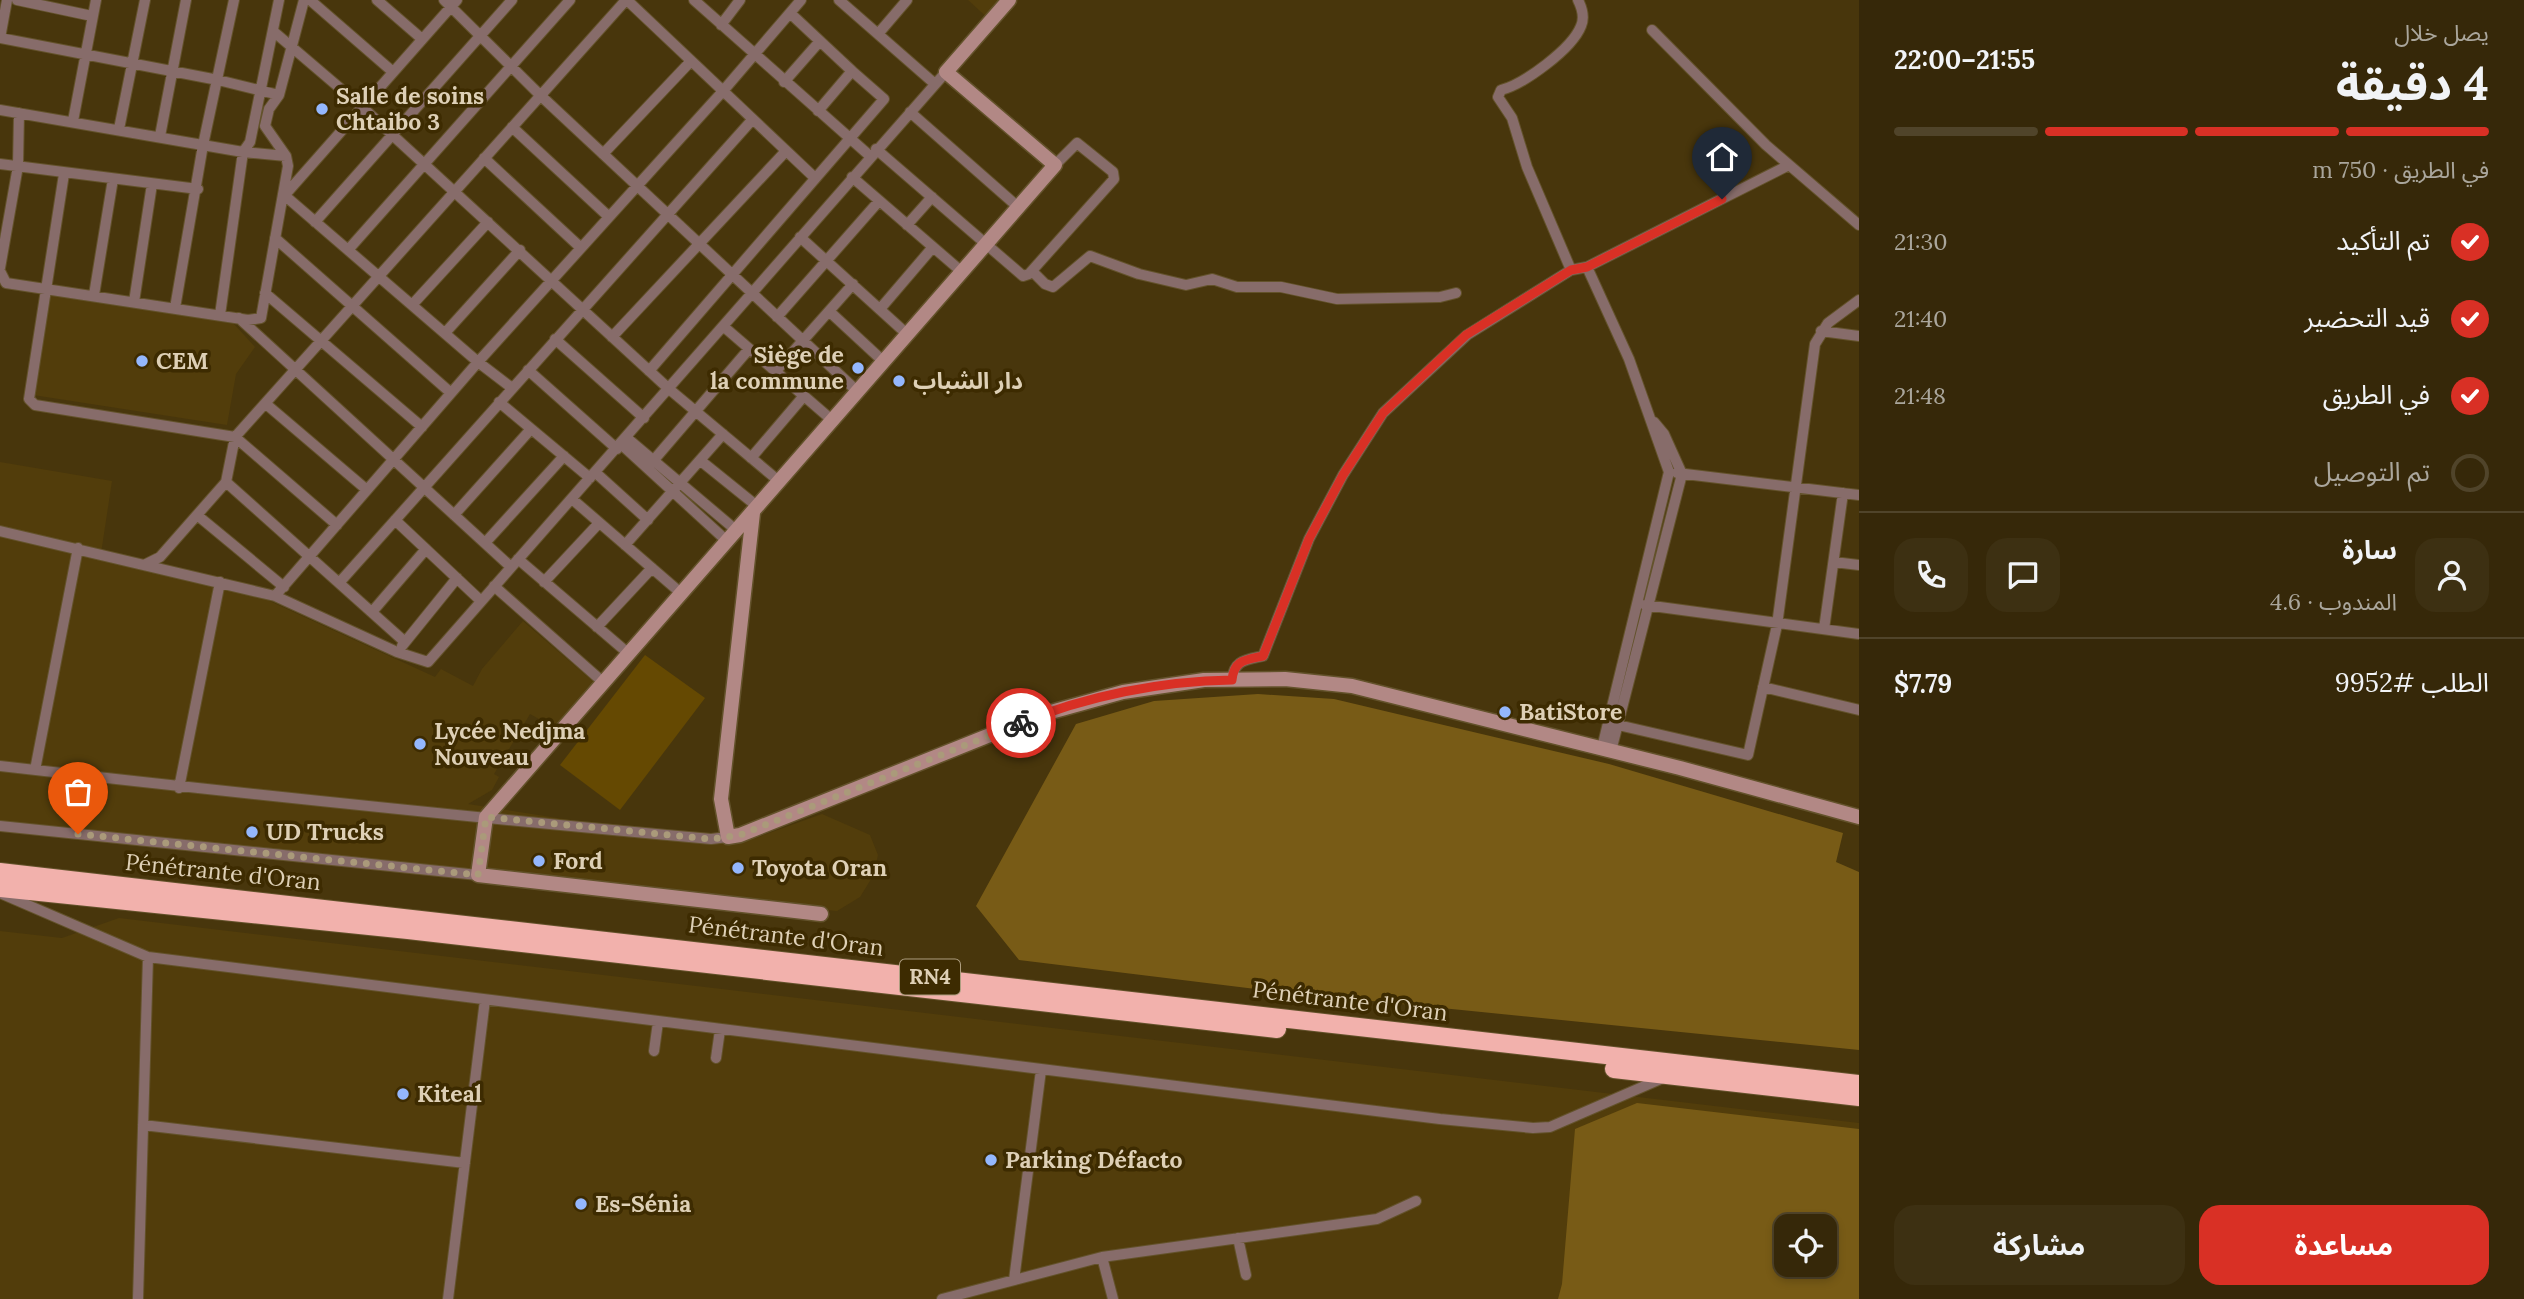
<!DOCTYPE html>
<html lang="ar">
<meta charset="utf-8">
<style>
body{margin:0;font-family:Lora,"Noto Sans Arabic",serif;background:#3d3012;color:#f1f3f6;direction:rtl;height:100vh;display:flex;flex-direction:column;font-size:26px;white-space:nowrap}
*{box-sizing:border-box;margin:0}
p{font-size:23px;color:#aaa69c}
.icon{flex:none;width:38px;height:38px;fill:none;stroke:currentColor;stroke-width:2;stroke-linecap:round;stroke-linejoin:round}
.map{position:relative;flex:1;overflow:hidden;direction:ltr}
.side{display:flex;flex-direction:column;background:#362809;width:665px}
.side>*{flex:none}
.fabs{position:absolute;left:1774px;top:1214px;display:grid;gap:14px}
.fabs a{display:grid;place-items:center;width:63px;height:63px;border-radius:14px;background:#362809;box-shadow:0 4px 10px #0003,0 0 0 2px #50442a;font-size:35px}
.pin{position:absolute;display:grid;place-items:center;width:60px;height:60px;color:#fff;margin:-72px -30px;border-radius:50% 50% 50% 0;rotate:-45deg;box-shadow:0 0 7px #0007}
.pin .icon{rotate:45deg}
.courier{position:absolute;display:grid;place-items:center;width:70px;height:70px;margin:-35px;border:5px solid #d93025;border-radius:50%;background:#fff;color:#222;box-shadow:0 2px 9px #0007}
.overview em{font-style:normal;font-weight:700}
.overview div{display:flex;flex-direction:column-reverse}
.overview{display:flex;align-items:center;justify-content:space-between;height:119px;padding:0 35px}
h1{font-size:46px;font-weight:700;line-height:52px}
.bar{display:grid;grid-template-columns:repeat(4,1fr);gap:10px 7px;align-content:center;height:84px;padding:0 35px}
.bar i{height:9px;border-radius:5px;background:#50442a}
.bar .on{background:#d93025}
.bar p{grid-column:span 4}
.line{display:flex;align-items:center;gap:18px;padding:0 35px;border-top:2px solid #50442a}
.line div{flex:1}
.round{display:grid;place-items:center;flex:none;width:74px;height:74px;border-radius:21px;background:#3d3012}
ol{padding:0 35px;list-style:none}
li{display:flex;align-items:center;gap:21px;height:77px}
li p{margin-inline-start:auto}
li .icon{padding:7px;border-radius:50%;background:#d93025;color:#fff;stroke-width:4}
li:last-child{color:#aaa69c}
li i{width:38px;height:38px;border:4px solid #50442a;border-radius:50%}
.action{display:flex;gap:14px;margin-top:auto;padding:14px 35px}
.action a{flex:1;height:80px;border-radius:21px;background:#d93025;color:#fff;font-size:28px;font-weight:700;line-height:80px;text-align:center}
.action a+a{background:#3d3012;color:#f1f3f6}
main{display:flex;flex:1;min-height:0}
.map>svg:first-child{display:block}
.built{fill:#523d0b;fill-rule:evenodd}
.green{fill:#654902}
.forest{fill:#785b16;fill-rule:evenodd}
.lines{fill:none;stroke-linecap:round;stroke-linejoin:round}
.street-casing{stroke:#63522b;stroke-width:12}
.secondary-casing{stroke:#63522b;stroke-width:17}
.highway-casing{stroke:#63522b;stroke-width:20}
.street{stroke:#876c6a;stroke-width:10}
.secondary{stroke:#b28885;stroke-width:14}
.highway{stroke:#f2b1ac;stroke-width:18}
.done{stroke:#aa9a7a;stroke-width:7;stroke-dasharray:0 12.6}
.route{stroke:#d93025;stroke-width:9}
.poi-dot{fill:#94b7fd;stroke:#3d2b01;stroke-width:2.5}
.labels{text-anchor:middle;stroke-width:7;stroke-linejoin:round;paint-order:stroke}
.shield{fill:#3d2b01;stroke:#ae9e80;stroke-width:2}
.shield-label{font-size:21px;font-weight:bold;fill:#ded0b6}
.poi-label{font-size:23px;font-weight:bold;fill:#ded0b6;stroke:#3d2b01;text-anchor:start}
.street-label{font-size:23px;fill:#ded0b6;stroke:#3d2b01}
</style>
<main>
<section class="side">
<div class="overview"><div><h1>4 دقيقة</h1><p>يصل خلال</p></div><em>21:55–22:00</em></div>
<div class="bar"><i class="on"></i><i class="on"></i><i class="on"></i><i></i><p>في الطريق · 750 m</p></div>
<ol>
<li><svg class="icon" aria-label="check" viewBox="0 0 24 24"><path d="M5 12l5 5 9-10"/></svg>تم التأكيد<p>21:30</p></li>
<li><svg class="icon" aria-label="check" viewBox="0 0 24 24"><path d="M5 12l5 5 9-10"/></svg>قيد التحضير<p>21:40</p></li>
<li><svg class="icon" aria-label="check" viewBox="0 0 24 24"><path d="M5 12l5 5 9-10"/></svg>في الطريق<p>21:48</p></li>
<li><i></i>تم التوصيل</li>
</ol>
<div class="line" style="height:126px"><a class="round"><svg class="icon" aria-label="person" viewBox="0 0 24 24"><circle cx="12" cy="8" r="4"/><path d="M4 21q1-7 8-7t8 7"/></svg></a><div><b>سارة</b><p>المندوب · 4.6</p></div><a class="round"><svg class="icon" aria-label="chat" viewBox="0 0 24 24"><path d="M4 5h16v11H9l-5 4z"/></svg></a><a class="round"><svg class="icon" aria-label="phone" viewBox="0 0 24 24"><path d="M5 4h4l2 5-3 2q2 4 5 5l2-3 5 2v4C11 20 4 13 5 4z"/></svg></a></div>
<div class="line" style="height:91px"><div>الطلب #9952</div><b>$7.79</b></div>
<div class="action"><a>مساعدة</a><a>مشاركة</a></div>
</section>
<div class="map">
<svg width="1859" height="1299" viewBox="0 0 1859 1299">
<rect width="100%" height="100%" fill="#48360c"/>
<path class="built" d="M 968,0 L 1013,0 L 992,22 Z
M 50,293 L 234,324 L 255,347 L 236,374 L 227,425 L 33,395 Z
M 0,462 L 112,481 L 100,560 L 224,580 L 435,677 L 441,669 L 473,686 L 482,669 L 523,621 L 595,683 L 555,728 L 530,714 L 494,774 L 499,777 L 492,790 L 468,804 L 717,843 L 747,841 L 822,814 L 870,835 L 878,855 L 873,876 L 860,897 L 837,911 L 0,829 Z
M 119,918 L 1859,1123 L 1859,1299 L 0,1299 L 0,931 L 62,938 ZM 1787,1227 L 1825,1227 L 1825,1265 L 1787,1265 Z"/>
<path class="green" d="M 645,655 L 705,698 L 620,810 L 560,765 Z"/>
<path class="forest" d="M 1258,694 L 1334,699 L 1609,764 L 1843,833 L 1836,862 L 1859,872 L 1859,1050 L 1273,991 L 1019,960 L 976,906 L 1076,724 L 1154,701 Z
M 1637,1103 L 1859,1129 L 1859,1299 L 1558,1299 L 1562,1284 L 1575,1129 ZM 1787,1227 L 1825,1227 L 1825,1265 L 1787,1265 Z"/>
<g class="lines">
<defs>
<path id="street" d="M 7,0 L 0,38 L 218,80 L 279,95
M 17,0 L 92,16
M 310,0 L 393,72
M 377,0 L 422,39
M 444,0 L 540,95 L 858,392
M 627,0 L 815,178
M 694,0 L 870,156
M 839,0 L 935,84
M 790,13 L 852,71 L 818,111
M 721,25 L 740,0
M 1652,30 L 1766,145 L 1859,225
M 273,31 L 362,107 L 669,389 L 780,482
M 878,34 L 907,0
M 784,82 L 820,41
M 0,110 L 243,152 L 286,156
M 910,112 L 1018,207
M 73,121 L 96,0
M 512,127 L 608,216
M 119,129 L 145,0
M 160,136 L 186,0
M 876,149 L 1023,276 L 1029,274 L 1114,179 L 1113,172 L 1077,143 L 1055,165
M 603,154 L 691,61
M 484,158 L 580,247
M 0,164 L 198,189
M 64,174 L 29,399 L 35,405 L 235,437 L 337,525
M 852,177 L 962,272
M 283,194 L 478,362 L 512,388
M 284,196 L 457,0
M 315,222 L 512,0
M 907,225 L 932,197
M 800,237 L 908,335
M 275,238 L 451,393
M 348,250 L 570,0
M 0,268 L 18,166 L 19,113
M 1571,270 L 1527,167 L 1512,118 L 1498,97 L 1501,90 C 1524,84 1572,49 1581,26 C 1585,17 1582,8 1578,0
M 0,271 L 6,283 L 248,320 L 261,318 L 288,166 L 286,156 L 265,126 L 269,109 L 279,95 L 304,0
M 1032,271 L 1045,284 L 1053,287 L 1090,256 L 1139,274 L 1186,285 L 1212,279 L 1237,287 L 1281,287 L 1337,299 L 1440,297 L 1456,293
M 265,293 L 422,427
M 94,295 L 113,179
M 134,302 L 152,184
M 412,305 L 488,222
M 175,308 L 203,145 L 234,0
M 880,309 L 933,247
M 830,312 L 884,362
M 220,315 L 243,152 L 250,142 L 279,0
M 777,317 L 879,201
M 239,318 L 511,567
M 723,326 L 833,421
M 1821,331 L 1859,336
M 445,333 L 520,250
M 612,337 L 786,151
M 555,339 L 644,418
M 528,370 L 617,449
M 649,371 L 884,99 L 852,71
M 775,372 L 853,284
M 499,402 L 590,478
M 266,404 L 367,490
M 627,438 L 737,531
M 621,444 L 728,542
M 751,458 L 803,397
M 653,461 L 749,349
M 701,461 L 758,507
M 596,473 L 648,520
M 1677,473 L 1859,495
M 226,482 L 405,642
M 572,499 L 682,594
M 197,515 L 284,587
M 454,515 L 531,429
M 395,520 L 481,601
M 0,531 L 275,596 L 397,652 L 428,662 L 946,72
M 485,543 L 564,456
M 625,545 L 723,434
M 518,559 L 629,654
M 1834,562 L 1859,565
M 146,564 L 160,557 L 226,482 L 235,437 L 626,0
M 544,582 L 599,523
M 339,583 L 752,120
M 494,586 L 604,683
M 275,596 L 478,362 L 723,91 L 801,0
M 1645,605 L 1859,634
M 372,612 L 426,549
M 597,627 L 652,568
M 1824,629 L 1843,493
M 402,646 L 457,578
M 1232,680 C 1234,660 1245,660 1263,656 L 1309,539 L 1343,475 L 1383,413 L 1467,335 L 1571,270 L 1587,267
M 1763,687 L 1859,710
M 1618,725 L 1748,755 L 1777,625 L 1815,344 L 1828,323 L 1859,300
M 1602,748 L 1669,472 L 1629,359 L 1587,267 L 1789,165
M 1611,751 L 1682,474 L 1664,434 L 1654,422
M 0,766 C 237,793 474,818 711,839 L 728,837
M 35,770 L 78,548
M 179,788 L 220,582
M 0,826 L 478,875
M 0,893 L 148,957 L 1440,1119 L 1533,1128 L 1550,1127 L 1663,1078
M 654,1051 L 658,1022
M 716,1058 L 720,1030
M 143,1125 L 465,1163
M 1238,1238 L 1246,1275
M 1102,1257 L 1113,1299
M 1014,1280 L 1041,1070
M 138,1299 L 148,957
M 448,1299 L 485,1000
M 942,1299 L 1102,1257 L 1377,1219 L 1416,1201"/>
<path id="secondary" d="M 753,513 L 721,799 L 728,837 L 740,835 L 1040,715 L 1123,692 L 1204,680 L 1285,679 L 1352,686 L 1680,768 L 1859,817
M 821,914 L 478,875 L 486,817 L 1055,165 L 946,72 L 1009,0"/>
<path id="highway" d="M 0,872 L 1859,1084
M 0,888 L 408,930 L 1277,1029
M 1614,1069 L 1859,1097"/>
</defs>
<use href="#street" class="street-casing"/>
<use href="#secondary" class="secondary-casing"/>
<use href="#highway" class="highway-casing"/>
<use href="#street" class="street"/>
<use href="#secondary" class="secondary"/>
<use href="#highway" class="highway"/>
</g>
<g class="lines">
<path class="done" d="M 78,834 L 478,875 L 486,817 L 711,839 L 740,835 L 1021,723"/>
<path class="route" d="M 1021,723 C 1086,696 1161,681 1232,680 C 1234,660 1245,660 1263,656 L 1309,539 L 1343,475 L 1383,413 L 1466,335 L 1571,270 L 1587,267 L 1722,199"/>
</g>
<g class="poi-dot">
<circle cx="322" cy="109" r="7"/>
<circle cx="142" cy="361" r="7"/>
<circle cx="858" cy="368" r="7"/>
<circle cx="899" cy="381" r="7"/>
<circle cx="1505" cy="712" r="7"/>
<circle cx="420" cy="744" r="7"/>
<circle cx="252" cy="832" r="7"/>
<circle cx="539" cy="861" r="7"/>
<circle cx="738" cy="868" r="7"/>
<circle cx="403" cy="1094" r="7"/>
<circle cx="991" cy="1160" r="7"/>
<circle cx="581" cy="1204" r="7"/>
</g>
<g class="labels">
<rect class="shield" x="900" y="959.5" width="60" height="35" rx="5"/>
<g class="shield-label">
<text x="930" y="984">RN4</text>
</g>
<g class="poi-label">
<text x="336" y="104">Salle de soins<tspan x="336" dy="26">Chtaibo 3</tspan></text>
<text x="844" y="363" text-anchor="end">Siège de<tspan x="844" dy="26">la commune</tspan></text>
<text x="156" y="369">CEM</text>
<text x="913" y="389">دار الشباب</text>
<text x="1519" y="720">BatiStore</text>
<text x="434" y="739">Lycée Nedjma<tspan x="434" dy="26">Nouveau</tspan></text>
<text x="266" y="840">UD Trucks</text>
<text x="553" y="869">Ford</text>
<text x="752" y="876">Toyota Oran</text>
<text x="417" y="1102">Kiteal</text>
<text x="1005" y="1168">Parking Défacto</text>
<text x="595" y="1212">Es-Sénia</text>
</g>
<g class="street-label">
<text transform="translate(223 872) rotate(6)" y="8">Pénétrante d'Oran</text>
<text transform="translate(786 936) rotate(7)" y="8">Pénétrante d'Oran</text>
<text transform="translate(1350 1001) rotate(7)" y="8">Pénétrante d'Oran</text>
</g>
</g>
</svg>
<div class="fabs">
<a><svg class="icon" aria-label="locate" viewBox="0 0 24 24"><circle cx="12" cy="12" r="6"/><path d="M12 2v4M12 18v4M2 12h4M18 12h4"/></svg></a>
</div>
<div class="pin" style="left:78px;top:834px;background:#ea580c"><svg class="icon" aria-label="bag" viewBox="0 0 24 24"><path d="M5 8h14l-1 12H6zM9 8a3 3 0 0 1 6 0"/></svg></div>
<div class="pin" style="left:1722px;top:199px;background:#1f2937"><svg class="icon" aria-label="home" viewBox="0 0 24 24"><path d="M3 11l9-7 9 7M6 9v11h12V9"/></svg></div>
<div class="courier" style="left:1021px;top:723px"><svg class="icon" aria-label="bike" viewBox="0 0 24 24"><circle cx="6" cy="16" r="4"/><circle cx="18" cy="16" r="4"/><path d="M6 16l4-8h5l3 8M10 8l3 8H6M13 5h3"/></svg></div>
</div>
</main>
